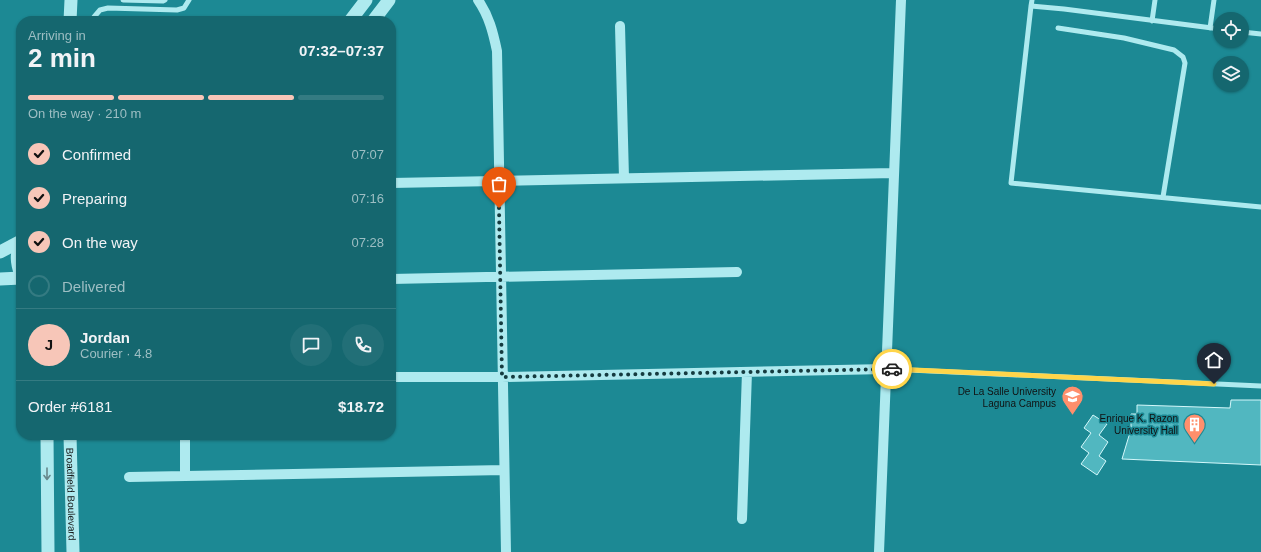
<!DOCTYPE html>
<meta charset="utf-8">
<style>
body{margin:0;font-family:Arial,sans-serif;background:#226f77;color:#f1f3f6;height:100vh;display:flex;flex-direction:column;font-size:15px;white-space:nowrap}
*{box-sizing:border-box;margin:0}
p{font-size:13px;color:#9dbec3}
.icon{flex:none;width:22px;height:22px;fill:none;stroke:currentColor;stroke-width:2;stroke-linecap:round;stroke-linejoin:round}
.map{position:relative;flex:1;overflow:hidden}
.sheet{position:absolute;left:16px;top:16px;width:380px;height:424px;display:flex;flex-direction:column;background:#15676f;border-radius:16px;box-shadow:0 1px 3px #0004}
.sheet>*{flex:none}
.buttons{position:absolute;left:1213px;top:12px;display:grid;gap:8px}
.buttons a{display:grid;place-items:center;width:36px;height:36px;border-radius:50%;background:#15676f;box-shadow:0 1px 3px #0004;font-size:20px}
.pin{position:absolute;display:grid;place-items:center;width:34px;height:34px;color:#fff;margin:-41px -17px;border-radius:50% 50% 50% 0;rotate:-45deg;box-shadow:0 0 4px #0007}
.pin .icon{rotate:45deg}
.courier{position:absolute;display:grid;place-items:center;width:40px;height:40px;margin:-20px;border:3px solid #ffd54a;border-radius:50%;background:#fff;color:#222;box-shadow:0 1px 5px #0007}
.overview em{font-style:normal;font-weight:800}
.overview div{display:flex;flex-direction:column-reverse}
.overview{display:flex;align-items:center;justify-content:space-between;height:68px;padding:0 12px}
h1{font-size:26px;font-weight:800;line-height:30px}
.bar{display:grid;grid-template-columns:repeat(4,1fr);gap:6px 4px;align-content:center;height:48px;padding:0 12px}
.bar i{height:5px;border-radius:3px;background:#347b82}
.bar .current{background:#f7c6b8}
.bar p{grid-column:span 4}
.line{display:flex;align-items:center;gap:10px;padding:0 12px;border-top:1px solid #347b82}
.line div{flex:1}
.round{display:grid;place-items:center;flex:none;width:42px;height:42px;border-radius:21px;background:#226f77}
ol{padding:0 12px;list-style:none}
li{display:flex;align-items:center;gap:12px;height:44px}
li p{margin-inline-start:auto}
li .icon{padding:4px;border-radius:50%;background:#f7c6b8;color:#111;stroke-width:4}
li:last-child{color:#9dbec3}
li i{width:22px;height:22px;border:2px solid #347b82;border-radius:50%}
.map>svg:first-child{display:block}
.building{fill:#51b7c0;stroke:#d4f8fb}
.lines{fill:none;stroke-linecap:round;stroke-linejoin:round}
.service{stroke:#aeeaef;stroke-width:5}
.minor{stroke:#aeeaef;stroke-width:10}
.tertiary{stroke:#aeeaef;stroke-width:13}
.oneway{stroke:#67888b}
.done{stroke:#153b3f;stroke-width:4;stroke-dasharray:0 7.2}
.route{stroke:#ffd54a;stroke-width:5}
.labels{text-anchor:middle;stroke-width:3;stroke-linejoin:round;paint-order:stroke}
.poi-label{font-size:10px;fill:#111;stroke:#1c8994;text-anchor:end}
.street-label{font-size:10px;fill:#111;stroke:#1c8994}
</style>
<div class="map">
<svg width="1261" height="552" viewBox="0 0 1261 552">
<rect width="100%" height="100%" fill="#1c8994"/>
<path class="building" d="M 1231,400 L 1261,400 L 1261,465 L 1122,459 L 1131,429 L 1131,414 L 1137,414 L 1137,405 L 1230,408 Z
M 1093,415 L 1107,424 L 1099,435 L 1108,442 L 1099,456 L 1106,461 L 1097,475 L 1081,464 L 1089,453 L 1081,447 L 1091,433 L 1084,428 Z"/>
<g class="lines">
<path class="service" d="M 123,0 L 163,1 L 165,0
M 1032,0 L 1031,6 L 1064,9 L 1220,29
M 1031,6 L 1011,183 L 1261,207
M 94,21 L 94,17 L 100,10 L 108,8 L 177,10 L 184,8 L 189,0
M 1152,21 L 1155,0
M 1058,28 L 1124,38 L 1174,50 L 1183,57 L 1185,63 L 1163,197
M 1210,28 L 1214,0
M 1242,32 L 1261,34
M 887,369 L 1261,386"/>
<path class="minor" d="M 478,0 C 489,16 493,32 497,51 L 506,552
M 620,26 L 624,178
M 391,183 L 894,173
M 391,279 L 737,272
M 391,377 L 502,377 L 887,369
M 185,435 L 185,476
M 129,477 L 504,470
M 742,519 L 747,372
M 879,552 L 901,0"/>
<g class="tertiary">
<path d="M 70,21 L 71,0"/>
<path d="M 350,21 L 366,0"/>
<path d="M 373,21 L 389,0"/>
<path d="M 21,241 C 16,254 16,261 21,275"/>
<path d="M 0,252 L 21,241"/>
<path d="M 0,279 L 21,278"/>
<path d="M 47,435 L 48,552"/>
<path id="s1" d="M 70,435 L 73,552"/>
</g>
</g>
<defs><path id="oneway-shaft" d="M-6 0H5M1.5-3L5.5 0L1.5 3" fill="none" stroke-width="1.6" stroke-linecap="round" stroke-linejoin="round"/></defs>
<use class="oneway" href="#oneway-shaft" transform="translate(47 474) rotate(90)"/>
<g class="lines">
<path class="done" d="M 499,208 L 502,377 L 892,369"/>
<path class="route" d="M 892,369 L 1214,384"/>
</g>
<defs>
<symbol id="university-pin" viewBox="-11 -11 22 30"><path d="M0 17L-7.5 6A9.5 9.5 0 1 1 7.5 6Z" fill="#ff8f6c" stroke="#1c8994"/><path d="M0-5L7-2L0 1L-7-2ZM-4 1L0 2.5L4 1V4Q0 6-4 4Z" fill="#fff"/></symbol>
<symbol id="building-pin" viewBox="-11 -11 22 30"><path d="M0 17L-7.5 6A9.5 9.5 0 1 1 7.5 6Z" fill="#ff8f6c" stroke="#1c8994"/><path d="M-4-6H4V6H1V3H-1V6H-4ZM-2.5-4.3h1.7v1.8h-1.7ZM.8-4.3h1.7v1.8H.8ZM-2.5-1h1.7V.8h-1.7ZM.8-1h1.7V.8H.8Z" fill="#fff"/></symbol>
</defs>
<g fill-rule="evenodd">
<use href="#university-pin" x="1060" y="384" width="25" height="34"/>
<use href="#building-pin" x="1182" y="412" width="25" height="34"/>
</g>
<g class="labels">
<g class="poi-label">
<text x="1056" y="395">De La Salle University<tspan x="1056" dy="12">Laguna Campus</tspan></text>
<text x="1178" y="422">Enrique K. Razon<tspan x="1178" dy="12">University Hall</tspan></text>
</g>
<g class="street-label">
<text dy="4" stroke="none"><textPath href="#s1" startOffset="59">Broadfield Boulevard</textPath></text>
</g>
</g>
</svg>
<div class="buttons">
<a><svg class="icon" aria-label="locate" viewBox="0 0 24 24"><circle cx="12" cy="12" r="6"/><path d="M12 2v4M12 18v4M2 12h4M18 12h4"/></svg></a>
<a><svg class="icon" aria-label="layers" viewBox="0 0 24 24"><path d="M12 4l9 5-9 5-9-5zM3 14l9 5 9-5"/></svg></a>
</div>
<div class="pin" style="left:499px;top:208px;background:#ea580c"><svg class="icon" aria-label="bag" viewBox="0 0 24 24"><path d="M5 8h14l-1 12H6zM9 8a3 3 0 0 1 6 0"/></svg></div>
<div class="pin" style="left:1214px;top:384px;background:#1f2937"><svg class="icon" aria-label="home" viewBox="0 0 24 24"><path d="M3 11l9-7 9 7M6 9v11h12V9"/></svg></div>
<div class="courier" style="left:892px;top:369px"><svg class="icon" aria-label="car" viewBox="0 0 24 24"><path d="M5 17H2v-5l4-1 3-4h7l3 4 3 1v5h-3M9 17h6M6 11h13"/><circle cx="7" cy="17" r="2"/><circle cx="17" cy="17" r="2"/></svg></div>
<section class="sheet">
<div class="overview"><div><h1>2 min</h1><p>Arriving in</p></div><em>07:32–07:37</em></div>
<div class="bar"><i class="current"></i><i class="current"></i><i class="current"></i><i></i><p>On the way · 210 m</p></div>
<ol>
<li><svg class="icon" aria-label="check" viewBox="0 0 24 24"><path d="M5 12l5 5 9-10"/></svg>Confirmed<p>07:07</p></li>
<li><svg class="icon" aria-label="check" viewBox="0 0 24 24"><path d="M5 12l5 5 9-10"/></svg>Preparing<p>07:16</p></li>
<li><svg class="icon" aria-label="check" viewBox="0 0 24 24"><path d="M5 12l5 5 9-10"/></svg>On the way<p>07:28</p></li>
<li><i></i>Delivered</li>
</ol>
<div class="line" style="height:72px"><b class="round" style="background:#f7c6b8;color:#111">J</b><div><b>Jordan</b><p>Courier · 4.8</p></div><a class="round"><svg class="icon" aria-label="chat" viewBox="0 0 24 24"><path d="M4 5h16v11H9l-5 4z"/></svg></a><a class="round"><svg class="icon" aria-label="phone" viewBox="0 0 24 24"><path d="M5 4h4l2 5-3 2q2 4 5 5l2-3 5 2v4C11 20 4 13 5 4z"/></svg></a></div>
<div class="line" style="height:52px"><div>Order #6181</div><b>$18.72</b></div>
</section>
</div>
